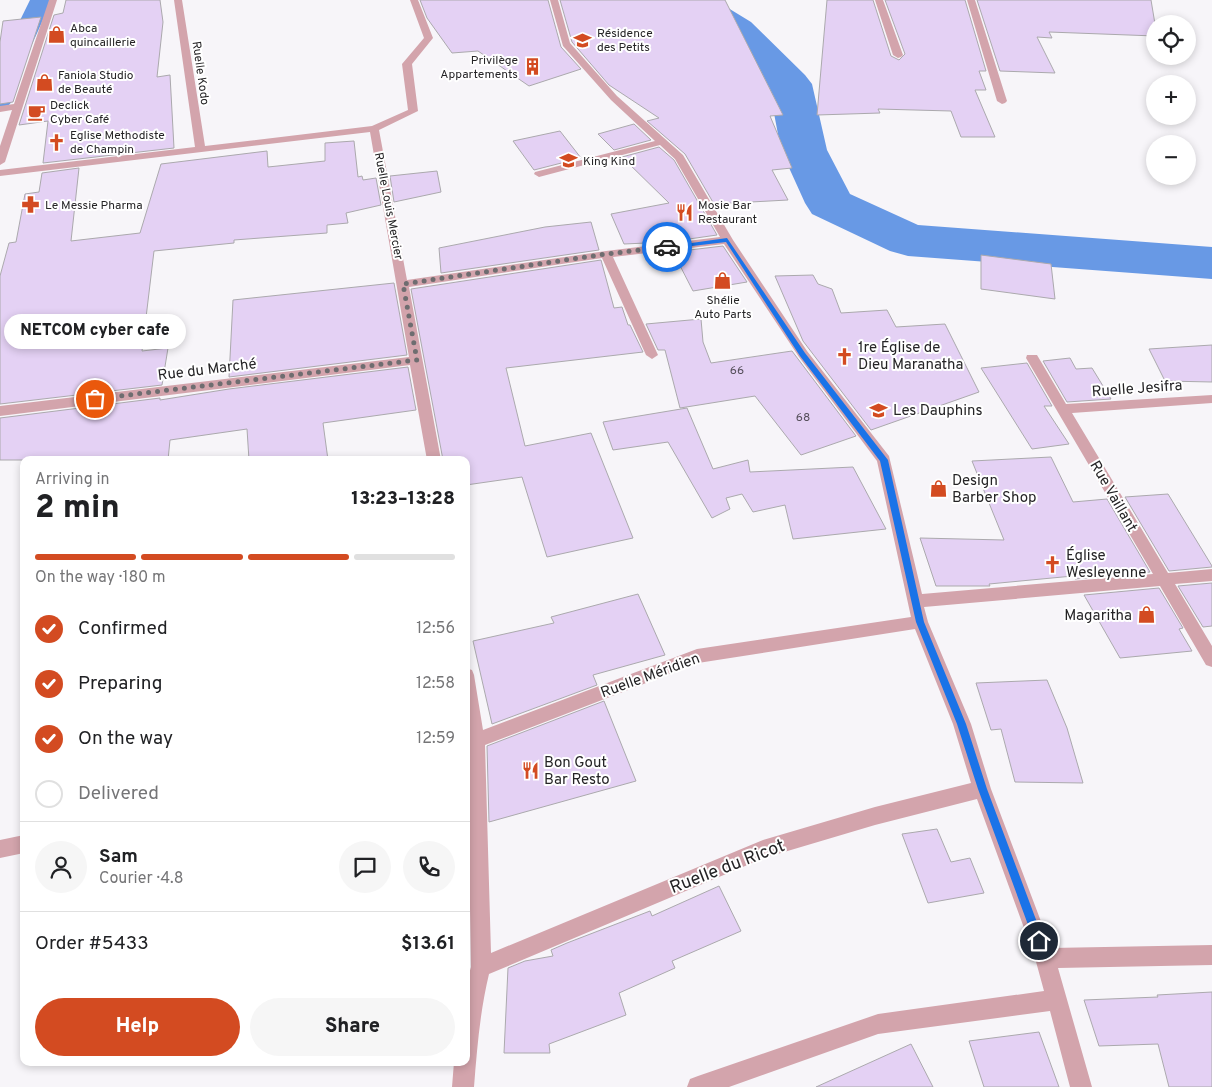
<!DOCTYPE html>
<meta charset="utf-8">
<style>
body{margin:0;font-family:Overpass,sans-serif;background:#f6f6f6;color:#202124;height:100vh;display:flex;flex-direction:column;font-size:19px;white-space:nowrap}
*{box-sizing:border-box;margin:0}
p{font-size:16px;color:#757577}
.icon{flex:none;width:28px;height:28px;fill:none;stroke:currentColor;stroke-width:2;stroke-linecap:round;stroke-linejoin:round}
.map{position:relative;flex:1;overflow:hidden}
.side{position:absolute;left:20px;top:456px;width:450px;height:610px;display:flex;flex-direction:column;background:#fff;border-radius:10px;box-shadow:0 2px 8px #0003}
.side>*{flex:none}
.buttons{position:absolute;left:1146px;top:15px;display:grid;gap:10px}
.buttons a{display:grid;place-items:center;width:50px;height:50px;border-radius:50%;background:#fff;box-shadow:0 2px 8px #0003;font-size:25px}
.pin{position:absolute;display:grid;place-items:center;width:42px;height:42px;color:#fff;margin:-21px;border:2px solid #fff;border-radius:50%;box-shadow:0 1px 5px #0007}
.courier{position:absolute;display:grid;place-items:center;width:50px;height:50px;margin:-25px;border:4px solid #1a73e8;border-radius:50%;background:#fff;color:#222;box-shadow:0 1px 6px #0007}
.bubble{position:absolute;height:35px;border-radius:18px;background:#fff;box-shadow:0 2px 8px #0003;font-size:16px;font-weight:800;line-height:35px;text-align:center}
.headline em{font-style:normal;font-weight:800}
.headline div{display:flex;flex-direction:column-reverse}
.headline{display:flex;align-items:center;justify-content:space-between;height:85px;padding:0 15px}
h1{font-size:32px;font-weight:800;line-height:38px}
.bar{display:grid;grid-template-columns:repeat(4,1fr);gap:8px 5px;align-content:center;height:60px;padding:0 15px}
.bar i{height:6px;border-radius:4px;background:#e0e0e0}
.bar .selected{background:#d34b21}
.bar p{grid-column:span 4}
.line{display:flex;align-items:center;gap:12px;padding:0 15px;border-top:1px solid #e0e0e0}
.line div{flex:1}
.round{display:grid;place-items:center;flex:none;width:52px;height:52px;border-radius:26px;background:#f6f6f6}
ol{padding:0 15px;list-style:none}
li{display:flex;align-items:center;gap:15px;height:55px}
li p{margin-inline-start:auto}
li .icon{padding:5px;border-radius:50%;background:#d34b21;color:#fff;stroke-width:4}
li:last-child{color:#757577}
li i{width:28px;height:28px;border:2px solid #e0e0e0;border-radius:50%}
.button{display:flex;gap:10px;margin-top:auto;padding:10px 15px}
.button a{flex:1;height:58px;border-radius:30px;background:#d34b21;color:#fff;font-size:20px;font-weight:800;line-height:58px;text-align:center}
.button a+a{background:#f6f6f6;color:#202124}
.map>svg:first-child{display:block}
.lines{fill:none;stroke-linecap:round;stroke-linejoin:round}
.canal{fill:#6899e5;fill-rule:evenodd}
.river{fill:#6899e5;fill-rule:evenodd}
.building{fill:#e4d1f4;stroke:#aba9ad}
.minor{fill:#d3a4ac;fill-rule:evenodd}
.route{fill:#1a73e8}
.done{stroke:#6e6d70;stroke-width:5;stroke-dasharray:0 9}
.labels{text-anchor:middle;stroke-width:4;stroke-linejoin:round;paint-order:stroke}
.far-poi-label{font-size:12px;fill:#252426;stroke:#fff;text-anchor:start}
.far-street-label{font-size:12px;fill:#252426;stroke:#fff}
.number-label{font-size:12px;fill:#554f5a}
.poi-label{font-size:15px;fill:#252426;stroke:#fff;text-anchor:start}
.street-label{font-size:15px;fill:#252426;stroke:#fff}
.near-street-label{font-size:18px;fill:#252426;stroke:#fff}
</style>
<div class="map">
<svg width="1212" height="1087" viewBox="0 0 1212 1087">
<rect width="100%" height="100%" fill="#f7f5f9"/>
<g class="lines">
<path class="canal" d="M 30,0 L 52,0 L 24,62 L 13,100 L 9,105 L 0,108 L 0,61 Z"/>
<path class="river" d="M 670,0 L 715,0 L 751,22 L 805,75 L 812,84 L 827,150 L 850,194 L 918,225 L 1212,247 L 1212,279 L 908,256 L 890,251 L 812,214 L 805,203 L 781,150 L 769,87 L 723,40 L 675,8 Z"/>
</g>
<path class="building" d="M 66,0 L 160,0 L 163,22 L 157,77 L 170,75 L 174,148 L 43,163 L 48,121 L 19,125 L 54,15 L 63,13 Z
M 420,0 L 548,0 L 561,47 L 581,69 L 529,86 L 478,51 L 452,53 L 427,18 Z
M 560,0 L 725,0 L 783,115 L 770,116 L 792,168 L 772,170 L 788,200 L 714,204 L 685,154 L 647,121 L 659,118 L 609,85 L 572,42 Z
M 827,0 L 873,0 L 891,56 L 899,60 L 905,54 L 885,0 L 965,0 L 986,71 L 979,71 L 986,90 L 975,90 L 995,137 L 961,137 L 951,111 L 878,109 L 880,113 L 817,115 Z
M 977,0 L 1151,0 L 1155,24 L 1155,36 L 1049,32 L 1052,38 L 1037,37 L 1055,73 L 1000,71 Z
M 41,17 L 13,102 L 0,104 L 0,42 L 3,21 Z
M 634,124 L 651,140 L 614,150 L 598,134 Z
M 560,131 L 581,158 L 534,170 L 513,141 Z
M 354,141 L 358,177 L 362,176 L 363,180 L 376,178 L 381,205 L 346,213 L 348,223 L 327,225 L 327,233 L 234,240 L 234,243 L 154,251 L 142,351 L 168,348 L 162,385 L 0,404 L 0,276 L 9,243 L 16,242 L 25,194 L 39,192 L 42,173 L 79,168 L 71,241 L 140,233 L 161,164 L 267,151 L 268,167 L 325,161 L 325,143 Z
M 659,147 L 674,160 L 717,235 L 668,242 L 624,244 L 611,214 L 669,203 L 622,157 Z
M 437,171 L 441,192 L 394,202 L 390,176 Z
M 591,222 L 599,250 L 441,273 L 439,248 L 545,227 Z
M 723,246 L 747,282 L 693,291 L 673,252 Z
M 981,255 L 1051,264 L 1055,299 L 981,289 Z
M 601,260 L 614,308 L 622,307 L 628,325 L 630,325 L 643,352 L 506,368 L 525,446 L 591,433 L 633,538 L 547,557 L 522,477 L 466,485 L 466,460 L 443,460 L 411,289 Z
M 813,275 L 818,284 L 832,289 L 841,313 L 887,310 L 896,327 L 945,324 L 979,392 L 871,430 L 803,341 L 775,276 Z
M 394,283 L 407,355 L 229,377 L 233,300 Z
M 701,319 L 703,342 L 711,363 L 792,351 L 856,436 L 801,455 L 755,396 L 680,408 L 665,350 L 658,350 L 646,324 Z
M 1212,345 L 1212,382 L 1165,381 L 1149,349 Z
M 1070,358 L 1076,369 L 1092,368 L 1111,399 L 1067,402 L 1043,361 Z
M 1027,363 L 1052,406 L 1044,406 L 1069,444 L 1032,449 L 981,368 Z
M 408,367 L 416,410 L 323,423 L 328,460 L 249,460 L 247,429 L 170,440 L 168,460 L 0,460 L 0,418 L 160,398 L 160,400 L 229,389 Z
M 687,408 L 713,469 L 748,460 L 750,472 L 853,467 L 886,529 L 793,539 L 785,505 L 753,512 L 742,494 L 726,498 L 730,509 L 712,518 L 668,442 L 613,450 L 603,422 Z
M 1051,457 L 1073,502 L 1107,499 L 1150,572 L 1075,579 L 1073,576 L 989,584 L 990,586 L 936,586 L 920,538 L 1004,540 L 972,461 Z
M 1168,494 L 1212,566 L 1212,567 L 1169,571 L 1125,497 Z
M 1212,583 L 1212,626 L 1203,627 L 1178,586 Z
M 1159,588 L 1183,628 L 1179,629 L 1192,651 L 1120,658 L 1084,595 Z
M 638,594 L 665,655 L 593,675 L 597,685 L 492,724 L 473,641 L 554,623 L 551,617 Z
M 1047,680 L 1067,728 L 1083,783 L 1015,782 L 1001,729 L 991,730 L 976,683 Z
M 604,701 L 636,781 L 489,822 L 487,746 Z
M 937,829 L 951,862 L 970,858 L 984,893 L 928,903 L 902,834 Z
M 719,886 L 741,931 L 672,961 L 675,968 L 619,993 L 626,1015 L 549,1044 L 550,1053 L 504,1053 L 508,968 L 525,961 L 553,956 L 551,950 L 567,943 L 650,911 L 652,916 Z
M 1212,992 L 1212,1087 L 1169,1087 L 1158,1044 L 1099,1046 L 1084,1000 L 1158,997 L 1157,995 Z
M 1039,1032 L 1059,1087 L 984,1087 L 969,1041 Z
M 911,1044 L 933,1087 L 816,1087 Z"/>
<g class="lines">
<path class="minor" d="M 49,0 L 57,0 L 5,162 L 0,165 L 0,146 L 12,110 L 0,112 L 0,106 L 14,104 Z
M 174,0 L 182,0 L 205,146 L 372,126 L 408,110 L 402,64 L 424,38 L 410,0 L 418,0 L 433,38 L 412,64 L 418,111 L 379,130 L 407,280 L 606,251 L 720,237 L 675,159 L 660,145 L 539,177 L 534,174 L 535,172 L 655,141 L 611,100 L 563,46 L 550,0 L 558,0 L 570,43 L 617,96 L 683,155 L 733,240 L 807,351 L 889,456 L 922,594 L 1153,574 L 1026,358 L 1027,355 L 1037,355 L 1066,404 L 1212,395 L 1212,403 L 1072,413 L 1168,573 L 1212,569 L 1212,581 L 1175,584 L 1212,646 L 1212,667 L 1206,665 L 1160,586 L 924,607 L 928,622 L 971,724 L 991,789 L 1051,948 L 1212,945 L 1212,965 L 1058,968 L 1092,1087 L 1070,1087 L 1050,1011 L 878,1034 L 729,1087 L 687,1087 L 690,1079 L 698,1076 L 878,1014 L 1044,991 L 1035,958 L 977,799 L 875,825 L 764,858 L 489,974 C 480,1011 477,1049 474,1087 L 452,1087 L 454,1062 L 466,1062 L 466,984 L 471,967 L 466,668 L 472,670 L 474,675 L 483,730 L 697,649 L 911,617 L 877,461 L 799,357 L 724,244 L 613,257 L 658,355 L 652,359 L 646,355 L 602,258 L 409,287 L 441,460 L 427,460 L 410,365 L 0,416 L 0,406 L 409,357 L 370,132 L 0,176 L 0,170 L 195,147 ZM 915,629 L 953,724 L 971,783 L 875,807 L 763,840 L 491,953 L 485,745 L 698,663 Z
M 875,0 L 883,0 L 903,55 L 901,57 L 898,58 L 893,55 Z
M 967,0 L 975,0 L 1007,101 L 1005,103 L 1002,104 L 997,101 Z
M 24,835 L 24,853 L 0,858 L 0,840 Z"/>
</g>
<path class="route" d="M 727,238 L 805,353 L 888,460 L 924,622 L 966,724 L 987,789 L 1044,941 L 1043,945 L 1039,947 L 1035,945 L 1034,941 L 978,789 L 957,724 L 916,622 L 880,461 L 800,356 L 726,242 L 667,249 L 663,247 Z"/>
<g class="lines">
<path class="done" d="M 95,399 L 417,360 L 403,284 L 606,254 L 667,247"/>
</g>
<defs>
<symbol id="shop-bare" viewBox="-9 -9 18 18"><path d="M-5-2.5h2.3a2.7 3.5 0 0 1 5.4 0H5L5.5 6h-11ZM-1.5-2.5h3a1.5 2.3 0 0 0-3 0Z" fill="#d34b21" stroke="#fff" stroke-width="2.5" paint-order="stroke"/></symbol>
<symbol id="school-bare" viewBox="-9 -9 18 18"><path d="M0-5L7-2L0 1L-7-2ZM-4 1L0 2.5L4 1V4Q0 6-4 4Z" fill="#d34b21" stroke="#fff" stroke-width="2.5" paint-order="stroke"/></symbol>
<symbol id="building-bare" viewBox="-9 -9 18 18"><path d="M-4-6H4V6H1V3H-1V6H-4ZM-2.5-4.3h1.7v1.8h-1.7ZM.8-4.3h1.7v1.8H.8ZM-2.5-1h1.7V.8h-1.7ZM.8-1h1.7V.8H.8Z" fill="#d34b21" stroke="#fff" stroke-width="2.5" paint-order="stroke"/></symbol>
<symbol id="cafe-bare" viewBox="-9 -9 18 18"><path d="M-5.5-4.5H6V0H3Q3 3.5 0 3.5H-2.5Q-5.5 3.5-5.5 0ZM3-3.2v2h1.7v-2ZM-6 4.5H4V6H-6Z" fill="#d34b21" stroke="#fff" stroke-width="2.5" paint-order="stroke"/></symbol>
<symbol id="church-bare" viewBox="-9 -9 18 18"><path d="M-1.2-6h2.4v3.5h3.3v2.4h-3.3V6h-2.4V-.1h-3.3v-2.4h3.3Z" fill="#d34b21" stroke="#fff" stroke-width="2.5" paint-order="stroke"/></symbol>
<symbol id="pharmacy-bare" viewBox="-9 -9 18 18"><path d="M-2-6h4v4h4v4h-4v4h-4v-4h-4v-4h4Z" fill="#d34b21" stroke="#fff" stroke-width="2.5" paint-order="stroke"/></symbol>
<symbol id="restaurant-bare" viewBox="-9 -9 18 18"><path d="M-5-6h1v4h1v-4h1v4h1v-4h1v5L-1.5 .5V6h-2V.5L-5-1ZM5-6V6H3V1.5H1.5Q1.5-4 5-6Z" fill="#d34b21" stroke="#fff" stroke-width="2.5" paint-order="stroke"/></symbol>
</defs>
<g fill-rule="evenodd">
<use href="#shop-bare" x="44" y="22" width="25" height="25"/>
<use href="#school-bare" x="570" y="28" width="25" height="25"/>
<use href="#building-bare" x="520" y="54" width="25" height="25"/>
<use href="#shop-bare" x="32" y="70" width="25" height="25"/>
<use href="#cafe-bare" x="24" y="100" width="25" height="25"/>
<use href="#church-bare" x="44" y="130" width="25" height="25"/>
<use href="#school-bare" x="556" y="148" width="25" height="25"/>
<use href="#pharmacy-bare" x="18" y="192" width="25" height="25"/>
<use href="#restaurant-bare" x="672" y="200" width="25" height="25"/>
<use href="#shop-bare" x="710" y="268" width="25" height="25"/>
<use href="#church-bare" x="832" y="344" width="25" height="25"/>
<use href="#school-bare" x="866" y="398" width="25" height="25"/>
<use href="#shop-bare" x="926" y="476" width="25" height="25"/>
<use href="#church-bare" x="1040" y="552" width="25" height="25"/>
<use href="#shop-bare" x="1134" y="602" width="25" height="25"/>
<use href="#restaurant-bare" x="518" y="758" width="25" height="25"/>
</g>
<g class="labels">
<g class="far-poi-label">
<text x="70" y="32">Abca<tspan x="70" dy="14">quincaillerie</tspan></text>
<text x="597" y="37">Résidence<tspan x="597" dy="14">des Petits</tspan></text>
<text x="518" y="64" text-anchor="end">Privilège<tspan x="518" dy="14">Appartements</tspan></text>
<text x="58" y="79">Faniola Studio<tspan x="58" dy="14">de Beauté</tspan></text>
<text x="50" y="109">Declick<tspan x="50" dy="14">Cyber Café</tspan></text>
<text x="70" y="139">Eglise Methodiste<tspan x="70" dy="14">de Champin</tspan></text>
<text x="583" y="165">King Kind</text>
<text x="45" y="209">Le Messie Pharma</text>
<text x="698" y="209">Mosie Bar<tspan x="698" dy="14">Restaurant</tspan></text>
<text x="723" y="304" text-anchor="middle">Shélie<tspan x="723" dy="14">Auto Parts</tspan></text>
</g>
<g class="far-street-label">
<text transform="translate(201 73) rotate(82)" y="4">Ruelle Kodo</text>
<text transform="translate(389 206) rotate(79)" y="4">Ruelle Louis Mercier</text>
</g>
<g class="number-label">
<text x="737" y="374">66</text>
<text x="803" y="421">68</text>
</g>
<g class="poi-label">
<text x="858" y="352">1re Église de<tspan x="858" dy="17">Dieu Maranatha</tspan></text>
<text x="893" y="415">Les Dauphins</text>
<text x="952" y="485">Design<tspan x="952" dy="17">Barber Shop</tspan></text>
<text x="1066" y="560">Église<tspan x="1066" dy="17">Wesleyenne</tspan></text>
<text x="1132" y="620" text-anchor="end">Magaritha</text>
<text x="544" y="767">Bon Gout<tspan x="544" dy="17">Bar Resto</tspan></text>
</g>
<g class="street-label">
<text transform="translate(207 369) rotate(-7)" y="5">Rue du Marché</text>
<text transform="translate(1137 388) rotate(-4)" y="5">Ruelle Jesifra</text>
<text transform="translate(1114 496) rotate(60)" y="5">Rue Vaillant</text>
<text transform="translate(650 675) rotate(-20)" y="5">Ruelle Méridien</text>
</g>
<g class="near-street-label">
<text transform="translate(727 866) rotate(-21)" y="6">Ruelle du Ricot</text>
</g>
</g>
</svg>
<div class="buttons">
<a><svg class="icon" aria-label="locate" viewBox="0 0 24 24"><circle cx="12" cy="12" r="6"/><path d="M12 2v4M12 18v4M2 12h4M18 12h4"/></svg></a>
<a>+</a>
<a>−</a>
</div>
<div class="pin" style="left:95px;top:399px;background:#ea580c"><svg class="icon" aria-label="bag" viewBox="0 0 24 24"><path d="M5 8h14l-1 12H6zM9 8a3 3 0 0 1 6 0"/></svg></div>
<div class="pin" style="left:1039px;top:941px;background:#1f2937"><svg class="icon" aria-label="home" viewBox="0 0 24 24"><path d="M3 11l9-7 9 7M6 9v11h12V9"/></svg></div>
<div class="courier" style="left:667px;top:247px"><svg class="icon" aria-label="car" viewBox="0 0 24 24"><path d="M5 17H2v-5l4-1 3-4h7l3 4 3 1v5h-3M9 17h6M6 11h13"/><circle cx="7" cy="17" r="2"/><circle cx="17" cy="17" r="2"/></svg></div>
<div class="bubble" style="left:4px;top:314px;width:182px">NETCOM cyber cafe</div>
<section class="side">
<div class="headline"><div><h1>2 min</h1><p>Arriving in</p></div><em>13:23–13:28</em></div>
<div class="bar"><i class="selected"></i><i class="selected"></i><i class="selected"></i><i></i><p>On the way · 180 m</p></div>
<ol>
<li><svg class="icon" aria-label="check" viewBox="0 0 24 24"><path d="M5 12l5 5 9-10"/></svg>Confirmed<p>12:56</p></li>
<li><svg class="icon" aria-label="check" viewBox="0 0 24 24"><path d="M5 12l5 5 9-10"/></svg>Preparing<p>12:58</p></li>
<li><svg class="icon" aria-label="check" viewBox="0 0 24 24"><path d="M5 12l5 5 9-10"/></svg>On the way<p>12:59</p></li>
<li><i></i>Delivered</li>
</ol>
<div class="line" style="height:90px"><a class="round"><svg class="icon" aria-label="person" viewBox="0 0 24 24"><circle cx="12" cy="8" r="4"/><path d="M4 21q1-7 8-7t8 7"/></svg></a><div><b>Sam</b><p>Courier · 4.8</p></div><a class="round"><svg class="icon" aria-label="chat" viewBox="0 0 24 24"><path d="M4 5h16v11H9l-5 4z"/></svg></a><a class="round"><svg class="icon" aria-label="phone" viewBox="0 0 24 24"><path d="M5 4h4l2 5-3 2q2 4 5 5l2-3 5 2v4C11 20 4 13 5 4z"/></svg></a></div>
<div class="line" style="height:65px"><div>Order #5433</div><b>$13.61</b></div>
<div class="button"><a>Help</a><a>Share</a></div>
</section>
</div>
